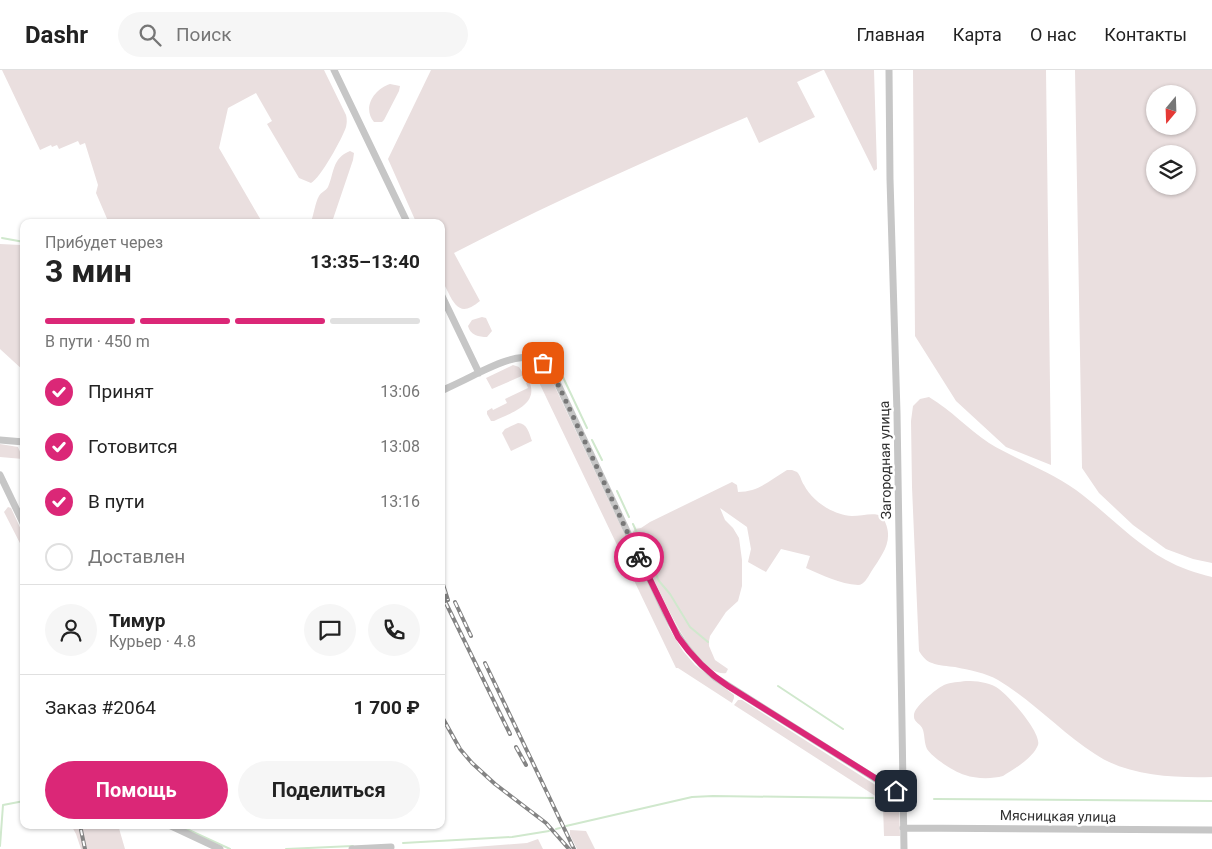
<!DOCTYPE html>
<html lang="ru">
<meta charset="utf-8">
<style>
body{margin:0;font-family:Roboto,sans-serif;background:#f6f6f6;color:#222;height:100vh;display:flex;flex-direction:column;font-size:19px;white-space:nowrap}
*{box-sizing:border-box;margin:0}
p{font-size:16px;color:#767676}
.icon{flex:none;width:28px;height:28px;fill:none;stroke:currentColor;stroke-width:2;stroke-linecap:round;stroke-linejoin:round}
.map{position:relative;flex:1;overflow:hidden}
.details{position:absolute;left:20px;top:149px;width:425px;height:610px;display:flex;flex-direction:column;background:#fff;border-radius:10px;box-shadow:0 1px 4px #0004}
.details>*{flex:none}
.needle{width:32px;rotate:199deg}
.fabs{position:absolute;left:1146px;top:15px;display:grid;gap:10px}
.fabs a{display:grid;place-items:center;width:50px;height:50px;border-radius:50%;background:#fff;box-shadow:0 1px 4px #0004;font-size:25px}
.pin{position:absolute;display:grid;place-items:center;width:42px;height:42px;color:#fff;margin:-21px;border-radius:10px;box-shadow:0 2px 8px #0006}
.courier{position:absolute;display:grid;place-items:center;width:50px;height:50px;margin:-25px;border:4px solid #db2777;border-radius:50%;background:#fff;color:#222;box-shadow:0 1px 6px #0007}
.overview em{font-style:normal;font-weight:700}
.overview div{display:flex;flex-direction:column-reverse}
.overview{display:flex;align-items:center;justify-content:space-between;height:85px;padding:0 25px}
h1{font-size:32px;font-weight:700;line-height:38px}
.bar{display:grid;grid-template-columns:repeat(4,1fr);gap:8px 5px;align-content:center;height:60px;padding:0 25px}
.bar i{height:6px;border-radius:4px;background:#e0e0e0}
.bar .on{background:#db2777}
.bar p{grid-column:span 4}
.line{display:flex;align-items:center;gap:12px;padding:0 25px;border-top:1px solid #e0e0e0}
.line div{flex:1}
.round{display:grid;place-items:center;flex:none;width:52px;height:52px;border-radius:26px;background:#f6f6f6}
ol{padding:0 25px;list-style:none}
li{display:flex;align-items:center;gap:15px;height:55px}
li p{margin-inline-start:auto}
li .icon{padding:5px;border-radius:50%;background:#db2777;color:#fff;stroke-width:4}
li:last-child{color:#767676}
li i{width:28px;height:28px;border:2px solid #e0e0e0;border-radius:50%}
.cta{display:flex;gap:10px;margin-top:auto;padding:10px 25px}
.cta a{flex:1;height:58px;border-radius:30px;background:#db2777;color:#fff;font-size:20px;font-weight:700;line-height:58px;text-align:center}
.cta a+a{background:#f6f6f6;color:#222}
header{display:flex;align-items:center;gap:30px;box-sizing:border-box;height:70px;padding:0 25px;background:#fff;border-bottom:1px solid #e0e0e0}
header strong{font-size:24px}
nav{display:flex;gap:28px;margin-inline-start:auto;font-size:18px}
.search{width:350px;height:45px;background:#f6f6f6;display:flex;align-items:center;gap:12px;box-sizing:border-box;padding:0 18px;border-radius:28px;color:#767676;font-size:19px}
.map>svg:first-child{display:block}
.green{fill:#eadfdf;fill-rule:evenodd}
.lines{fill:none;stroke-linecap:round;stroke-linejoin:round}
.stream{stroke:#d0e8cd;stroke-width:2}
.minor{stroke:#c6c6c6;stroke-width:7}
.rail-casing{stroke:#848484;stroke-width:4}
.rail{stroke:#fff;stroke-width:2;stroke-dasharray:5.5;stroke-linecap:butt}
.done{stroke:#787878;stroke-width:5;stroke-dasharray:0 9}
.route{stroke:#db2777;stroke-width:6}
.labels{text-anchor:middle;stroke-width:5;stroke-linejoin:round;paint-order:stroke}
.street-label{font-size:14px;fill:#2f2f2f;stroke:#fff}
</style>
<header>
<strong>Dashr</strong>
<div class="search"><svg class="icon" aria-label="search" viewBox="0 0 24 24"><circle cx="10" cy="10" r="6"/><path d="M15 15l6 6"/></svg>Поиск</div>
<nav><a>Главная</a><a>Карта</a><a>О нас</a><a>Контакты</a></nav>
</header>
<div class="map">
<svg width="1212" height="779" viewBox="0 0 1212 779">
<rect width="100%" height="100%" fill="#fff"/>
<path class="green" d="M 2,0 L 324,0 L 346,45 C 347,49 347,52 346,57 C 343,67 320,109 311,113 L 299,108 L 267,54 L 272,51 L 256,23 L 228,38 L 219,78 L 262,152 L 106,152 L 108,151 L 96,123 L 98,115 L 85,73 L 80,75 L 78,71 L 59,79 L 57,75 L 52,77 L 51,75 L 40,80 Z
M 431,0 L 823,0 L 797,12 L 815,47 L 759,73 L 747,47 C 648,90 550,133 454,183 L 480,231 C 464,244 457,241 448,222 C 446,218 443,213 442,208 C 439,197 441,166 441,152 L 416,152 L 388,89 Z
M 824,0 L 874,0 L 877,99 L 874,101 Z
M 913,0 L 1046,0 L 1051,395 L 1006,377 L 956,331 L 915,266 Z
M 1075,0 L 1212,0 L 1212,493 L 1193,489 L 1166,479 L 1133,455 L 1099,423 L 1082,398 ZM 1155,24 L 1188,24 L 1188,56 L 1155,56 ZM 1155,84 L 1188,84 L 1188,116 L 1155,116 Z
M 390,14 L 400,16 L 399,21 L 384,50 L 382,52 L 374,52 C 362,38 374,19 390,14 Z
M 350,81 L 354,83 L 353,90 L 332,152 L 311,152 C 314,144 315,133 319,126 C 321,122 326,121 328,117 C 334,104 332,88 350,81 Z
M 0,174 L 21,175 L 24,177 L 24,301 L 0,279 Z
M 482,247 L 486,248 L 492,261 L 487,267 C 479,267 470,265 468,256 L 472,250 Z
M 513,295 L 519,297 L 524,305 L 492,319 L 486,308 Z
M 546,298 L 669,558 L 683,581 L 695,595 L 734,625 L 734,628 L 732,633 L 678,598 L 676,598 L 535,304 Z
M 529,311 C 540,335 510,343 494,351 L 491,351 L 487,344 L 487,341 L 492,338 L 493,340 L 507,333 L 505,329 L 528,318 L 526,313 Z
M 929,327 C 951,340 968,359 989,373 C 1017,390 1049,401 1076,420 C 1106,442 1133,472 1166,490 C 1180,498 1196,503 1212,507 L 1212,707 C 1174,708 1127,706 1095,684 C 1061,662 1033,631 998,610 C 986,603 969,600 955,597 C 948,596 939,596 932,593 C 926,591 923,587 919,581 L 912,417 L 911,351 L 913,336 L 920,329 Z
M 518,353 C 527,353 529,363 532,371 L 511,381 L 502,363 L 505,359 Z
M 0,374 L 18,377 L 23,389 L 0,387 Z
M 787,400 L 792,400 L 797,402 C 801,406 801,411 804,415 C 812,431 833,445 852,446 C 862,446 873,442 882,446 C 896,469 883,483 871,502 C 868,507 864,515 858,515 C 840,514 822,505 806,498 L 810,486 L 781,479 L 766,502 L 748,492 L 751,479 L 747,457 L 720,438 L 725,450 L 733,458 L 739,468 L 742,490 L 742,516 L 738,531 L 726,542 L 710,566 L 709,571 L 709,576 L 715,590 L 728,599 L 726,603 C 697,608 660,523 650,501 C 644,489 635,476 632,463 L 635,459 L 641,458 L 650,452 L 732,412 L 737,415 L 738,422 C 759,422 770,410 787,400 Z
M 8,437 L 11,438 L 24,466 L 24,481 L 4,442 Z
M 966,611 C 977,611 987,612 996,617 C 1007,623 1042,663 1038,675 C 1033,688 1014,699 1003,706 C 992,709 976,709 965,705 C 954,702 933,688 927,679 C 924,672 925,667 923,660 C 921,653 913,653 914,645 C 914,637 936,619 944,615 C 951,612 959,612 966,611 Z
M 738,630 L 742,630 L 896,728 L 899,733 L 900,766 L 884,766 L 883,736 L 877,735 L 877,727 L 734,635 Z
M 71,755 L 118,755 L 125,779 L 81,779 L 76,764 Z
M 570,760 L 586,761 L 595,779 L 577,779 L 570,765 Z
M 538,769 L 543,779 L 449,779 L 527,773 Z"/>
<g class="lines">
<path class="stream" d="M 2,168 L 24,172
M 537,280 L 547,285 L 556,295
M 561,303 L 587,358
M 592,370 L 602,390
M 617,421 L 629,447
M 633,454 L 659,511 L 670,524 L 690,557 L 708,572
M 778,616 L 843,659
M 934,729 L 1212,731
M 178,755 L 230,779
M 566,756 L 692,727 L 713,726 L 873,728
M 556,759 L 560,758
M 403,773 L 512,767 L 549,761
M 0,776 L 3,735 L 24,731
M 286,779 L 353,776"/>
<path class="minor" d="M 334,0 L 407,152
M 889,0 L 890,109 L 897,343 L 904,779
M 441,224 L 479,303
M 441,321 C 454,315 467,309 480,302 C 508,289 539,274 556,310 L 666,544 C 679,570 694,590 716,608 L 903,726
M 0,370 L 24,372
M 0,405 L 24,455
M 169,755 L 220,779
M 903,758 L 1212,760
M 352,779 L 391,777"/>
<defs>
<path id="rail" d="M 441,508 L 448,530
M 441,523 L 510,664
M 455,532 L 471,566
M 485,593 L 574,779
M 441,645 L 460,679 L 472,693 L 495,714 L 546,753 L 569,779
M 516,677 L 526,695
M 81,760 L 85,779"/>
</defs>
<use href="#rail" class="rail-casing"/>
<use href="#rail" class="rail"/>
</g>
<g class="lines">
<path class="done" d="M 543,293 L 550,300 L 556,310 L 639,487"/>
<path class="route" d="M 639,487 L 678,567 C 692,587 708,603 728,616 L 896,721"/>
</g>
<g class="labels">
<g class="street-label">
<text transform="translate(885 390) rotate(-91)" y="5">Загородная улица</text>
<text transform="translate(1058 746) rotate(1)" y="5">Мясницкая улица</text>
</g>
</g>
</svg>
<div class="fabs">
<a><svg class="needle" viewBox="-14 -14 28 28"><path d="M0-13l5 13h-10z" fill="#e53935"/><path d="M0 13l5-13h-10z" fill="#767676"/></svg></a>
<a><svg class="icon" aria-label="layers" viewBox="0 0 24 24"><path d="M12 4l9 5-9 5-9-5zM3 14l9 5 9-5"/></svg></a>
</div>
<div class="pin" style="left:543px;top:293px;background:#ea580c"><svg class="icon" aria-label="bag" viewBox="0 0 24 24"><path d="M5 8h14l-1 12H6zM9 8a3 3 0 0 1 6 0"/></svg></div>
<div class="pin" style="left:896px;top:721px;background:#1f2937"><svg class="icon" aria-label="home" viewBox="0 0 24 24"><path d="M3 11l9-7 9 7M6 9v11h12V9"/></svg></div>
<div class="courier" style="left:639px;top:487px"><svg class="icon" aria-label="bike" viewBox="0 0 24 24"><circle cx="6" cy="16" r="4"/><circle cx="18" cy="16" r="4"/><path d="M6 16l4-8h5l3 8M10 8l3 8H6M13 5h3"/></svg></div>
<section class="details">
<div class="overview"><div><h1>3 мин</h1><p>Прибудет через</p></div><em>13:35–13:40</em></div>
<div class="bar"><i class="on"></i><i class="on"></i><i class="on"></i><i></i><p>В пути · 450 m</p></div>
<ol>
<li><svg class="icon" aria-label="check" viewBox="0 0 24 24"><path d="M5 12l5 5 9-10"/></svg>Принят<p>13:06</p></li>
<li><svg class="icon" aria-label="check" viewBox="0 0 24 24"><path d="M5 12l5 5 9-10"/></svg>Готовится<p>13:08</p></li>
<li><svg class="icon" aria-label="check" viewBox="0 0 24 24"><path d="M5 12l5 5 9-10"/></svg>В пути<p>13:16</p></li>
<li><i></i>Доставлен</li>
</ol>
<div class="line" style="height:90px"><a class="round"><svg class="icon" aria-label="person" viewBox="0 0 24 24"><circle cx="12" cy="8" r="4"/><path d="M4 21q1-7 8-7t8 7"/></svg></a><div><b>Тимур</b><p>Курьер · 4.8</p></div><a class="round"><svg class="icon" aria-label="chat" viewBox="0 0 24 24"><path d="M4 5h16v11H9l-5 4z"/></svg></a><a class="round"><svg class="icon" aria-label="phone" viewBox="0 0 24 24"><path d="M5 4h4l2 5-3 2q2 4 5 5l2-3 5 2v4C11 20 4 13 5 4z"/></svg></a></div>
<div class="line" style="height:65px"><div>Заказ #2064</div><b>1 700 ₽</b></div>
<div class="cta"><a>Помощь</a><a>Поделиться</a></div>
</section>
</div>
